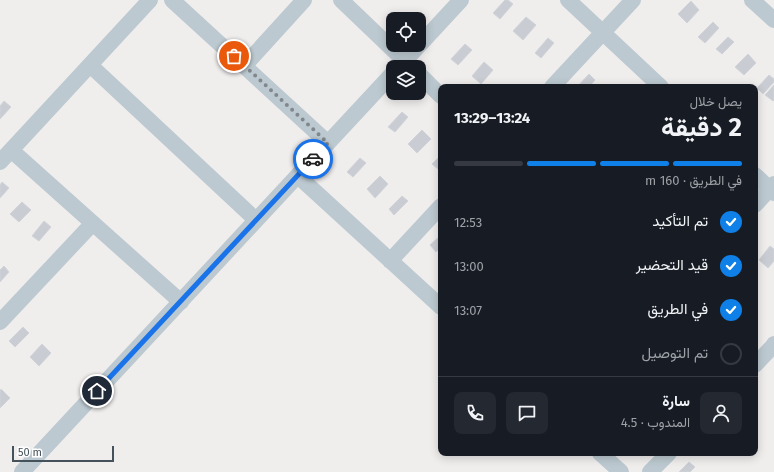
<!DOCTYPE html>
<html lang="ar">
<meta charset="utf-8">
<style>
body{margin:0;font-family:"Fira Sans",Vazirmatn,sans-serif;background:#242831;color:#f1f3f6;direction:rtl;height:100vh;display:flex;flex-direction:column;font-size:15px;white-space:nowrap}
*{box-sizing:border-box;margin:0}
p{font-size:13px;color:#9ea1a6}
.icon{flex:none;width:22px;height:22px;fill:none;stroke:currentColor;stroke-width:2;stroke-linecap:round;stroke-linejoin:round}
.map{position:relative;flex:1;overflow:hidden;direction:ltr}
.sheet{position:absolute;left:438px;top:84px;width:320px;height:372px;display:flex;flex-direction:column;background:#171b24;border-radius:8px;box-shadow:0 2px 10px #0003;direction:rtl}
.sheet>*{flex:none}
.controls{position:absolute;left:386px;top:12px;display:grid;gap:8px}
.controls a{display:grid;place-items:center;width:40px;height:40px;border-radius:8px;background:#171b24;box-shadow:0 2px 10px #0003;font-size:20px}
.scale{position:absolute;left:12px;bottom:10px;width:102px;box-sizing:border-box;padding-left:4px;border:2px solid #44525b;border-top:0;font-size:11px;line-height:14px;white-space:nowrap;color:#44525b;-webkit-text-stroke:3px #fff;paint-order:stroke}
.pin{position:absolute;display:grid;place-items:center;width:34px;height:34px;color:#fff;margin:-17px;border:2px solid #fff;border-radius:50%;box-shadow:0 1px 4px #0007}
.courier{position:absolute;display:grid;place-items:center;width:40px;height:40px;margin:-20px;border:3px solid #1a73e8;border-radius:50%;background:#fff;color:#222;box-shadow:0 1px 5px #0007}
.head em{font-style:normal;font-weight:700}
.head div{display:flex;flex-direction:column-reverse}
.head{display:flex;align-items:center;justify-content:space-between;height:68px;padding:0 16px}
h1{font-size:26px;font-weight:700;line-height:30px}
.bar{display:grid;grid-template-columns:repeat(4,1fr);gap:6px 4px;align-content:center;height:48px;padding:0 16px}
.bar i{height:5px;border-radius:3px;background:#363941}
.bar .current{background:#0f80e7}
.bar p{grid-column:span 4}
.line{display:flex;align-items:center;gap:10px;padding:0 16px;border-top:1px solid #363941}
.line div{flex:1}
.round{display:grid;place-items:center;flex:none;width:42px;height:42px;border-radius:8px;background:#242831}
ol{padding:0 16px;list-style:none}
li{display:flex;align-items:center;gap:12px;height:44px}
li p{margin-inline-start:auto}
li .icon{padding:4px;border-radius:50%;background:#0f80e7;color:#fff;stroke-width:4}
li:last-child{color:#9ea1a6}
li i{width:22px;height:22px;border:2px solid #363941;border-radius:50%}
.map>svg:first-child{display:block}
.building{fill:#c9ccd2;stroke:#d0d4d9}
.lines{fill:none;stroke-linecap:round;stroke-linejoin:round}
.minor{stroke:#bcc9d0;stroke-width:16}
.done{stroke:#80888e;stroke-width:4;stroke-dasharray:0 7.2}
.route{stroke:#1a73e8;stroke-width:5}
</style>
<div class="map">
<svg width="774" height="472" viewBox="0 0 774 472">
<rect width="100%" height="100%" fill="#f0eded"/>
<path class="building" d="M 505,0 L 508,0 L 513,4 L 500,19 L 493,13 Z
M 691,1 L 699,10 L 687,23 L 678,14 Z
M 526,17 L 536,25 L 523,40 L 513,31 Z
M 713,22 L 719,28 L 705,43 L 698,37 Z
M 728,37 L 734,42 L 722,54 L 716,49 Z
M 548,38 L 554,43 L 541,58 L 535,53 Z
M 465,44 L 472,50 L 458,65 L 451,59 Z
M 748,54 L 756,63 L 744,75 L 735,67 Z
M 484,62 L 493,70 L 481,84 L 472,76 Z
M 589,74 L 595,80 L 589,87 L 577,87 Z
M 769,75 L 774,79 L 774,82 L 763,94 L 757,88 Z
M 774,85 L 774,100 L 773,101 L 765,95 Z
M 4,101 L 11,107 L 0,119 L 0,106 Z
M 402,112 L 408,117 L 395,132 L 388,127 Z
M 422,130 L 431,139 L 417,153 L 408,144 Z
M 441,155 L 441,166 L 438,169 L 432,164 Z
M 360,158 L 366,163 L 353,177 L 347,172 Z
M 380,176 L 388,184 L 375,198 L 367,189 Z
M 2,182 L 9,188 L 0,198 L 0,185 Z
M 402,196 L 408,201 L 394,215 L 389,209 Z
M 22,202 L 31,210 L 19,222 L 10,214 Z
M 44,221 L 51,227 L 39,241 L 32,236 Z
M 441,235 L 441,247 L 436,252 L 430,245 Z
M 770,246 L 774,249 L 774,261 L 768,268 L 759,260 Z
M 4,266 L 9,272 L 0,282 L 0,270 Z
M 23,327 L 29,333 L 15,347 L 9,341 Z
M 42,344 L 51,353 L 39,366 L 30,357 Z
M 1,389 L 10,398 L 0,408 L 0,391 Z
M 689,462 L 695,467 L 690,472 L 679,472 Z"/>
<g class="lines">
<path class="minor" d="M 172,0 L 328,143
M 341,0 L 411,67
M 568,0 L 661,87
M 752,0 L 774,20
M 90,65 L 256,220
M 244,66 L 304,0
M 399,67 L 461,0
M 419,74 L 441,96
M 552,87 L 633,0
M 11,150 L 181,302
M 0,162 L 150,0
M 755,175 L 774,193
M 298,176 L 441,307
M 755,205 L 774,184
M 390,261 L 441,206
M 0,322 L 93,223
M 755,365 L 773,346 L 774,344
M 600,453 L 621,472
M 22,472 L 393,73
M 650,472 L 669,453"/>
</g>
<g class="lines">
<path class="done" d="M 234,56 L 328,143 L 313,159"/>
<path class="route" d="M 97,391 L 313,159"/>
</g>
</svg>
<div class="controls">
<a><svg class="icon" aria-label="locate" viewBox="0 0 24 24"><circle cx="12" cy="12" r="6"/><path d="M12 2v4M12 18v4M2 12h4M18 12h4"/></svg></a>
<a><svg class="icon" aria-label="layers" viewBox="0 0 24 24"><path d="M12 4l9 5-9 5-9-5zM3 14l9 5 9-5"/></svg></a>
</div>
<div class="scale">50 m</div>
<div class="pin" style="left:234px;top:56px;background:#ea580c"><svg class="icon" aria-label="bag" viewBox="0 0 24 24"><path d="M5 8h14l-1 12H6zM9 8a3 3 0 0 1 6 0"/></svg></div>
<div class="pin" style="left:97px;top:391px;background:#1f2937"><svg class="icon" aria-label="home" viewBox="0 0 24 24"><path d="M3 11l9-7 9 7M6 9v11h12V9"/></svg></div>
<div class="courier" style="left:313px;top:159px"><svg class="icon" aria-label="car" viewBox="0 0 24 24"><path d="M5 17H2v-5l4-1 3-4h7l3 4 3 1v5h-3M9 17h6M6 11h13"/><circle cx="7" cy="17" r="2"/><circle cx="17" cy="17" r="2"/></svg></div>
<section class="sheet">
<div class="head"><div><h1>2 دقيقة</h1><p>يصل خلال</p></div><em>13:24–13:29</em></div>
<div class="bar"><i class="current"></i><i class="current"></i><i class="current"></i><i></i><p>في الطريق · 160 m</p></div>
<ol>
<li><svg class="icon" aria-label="check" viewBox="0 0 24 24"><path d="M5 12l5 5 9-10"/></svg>تم التأكيد<p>12:53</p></li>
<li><svg class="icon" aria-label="check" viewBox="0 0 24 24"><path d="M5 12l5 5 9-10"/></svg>قيد التحضير<p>13:00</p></li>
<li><svg class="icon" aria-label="check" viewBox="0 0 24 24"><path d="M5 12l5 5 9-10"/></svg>في الطريق<p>13:07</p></li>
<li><i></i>تم التوصيل</li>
</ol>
<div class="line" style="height:72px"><a class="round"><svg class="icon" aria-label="person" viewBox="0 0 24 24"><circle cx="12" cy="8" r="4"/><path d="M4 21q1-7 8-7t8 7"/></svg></a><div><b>سارة</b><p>المندوب · 4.5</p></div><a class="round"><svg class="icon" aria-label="chat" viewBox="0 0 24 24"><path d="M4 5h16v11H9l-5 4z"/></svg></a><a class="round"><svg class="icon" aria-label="phone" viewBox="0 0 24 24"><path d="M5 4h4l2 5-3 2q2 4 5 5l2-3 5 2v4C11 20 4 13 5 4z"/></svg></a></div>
</section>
</div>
